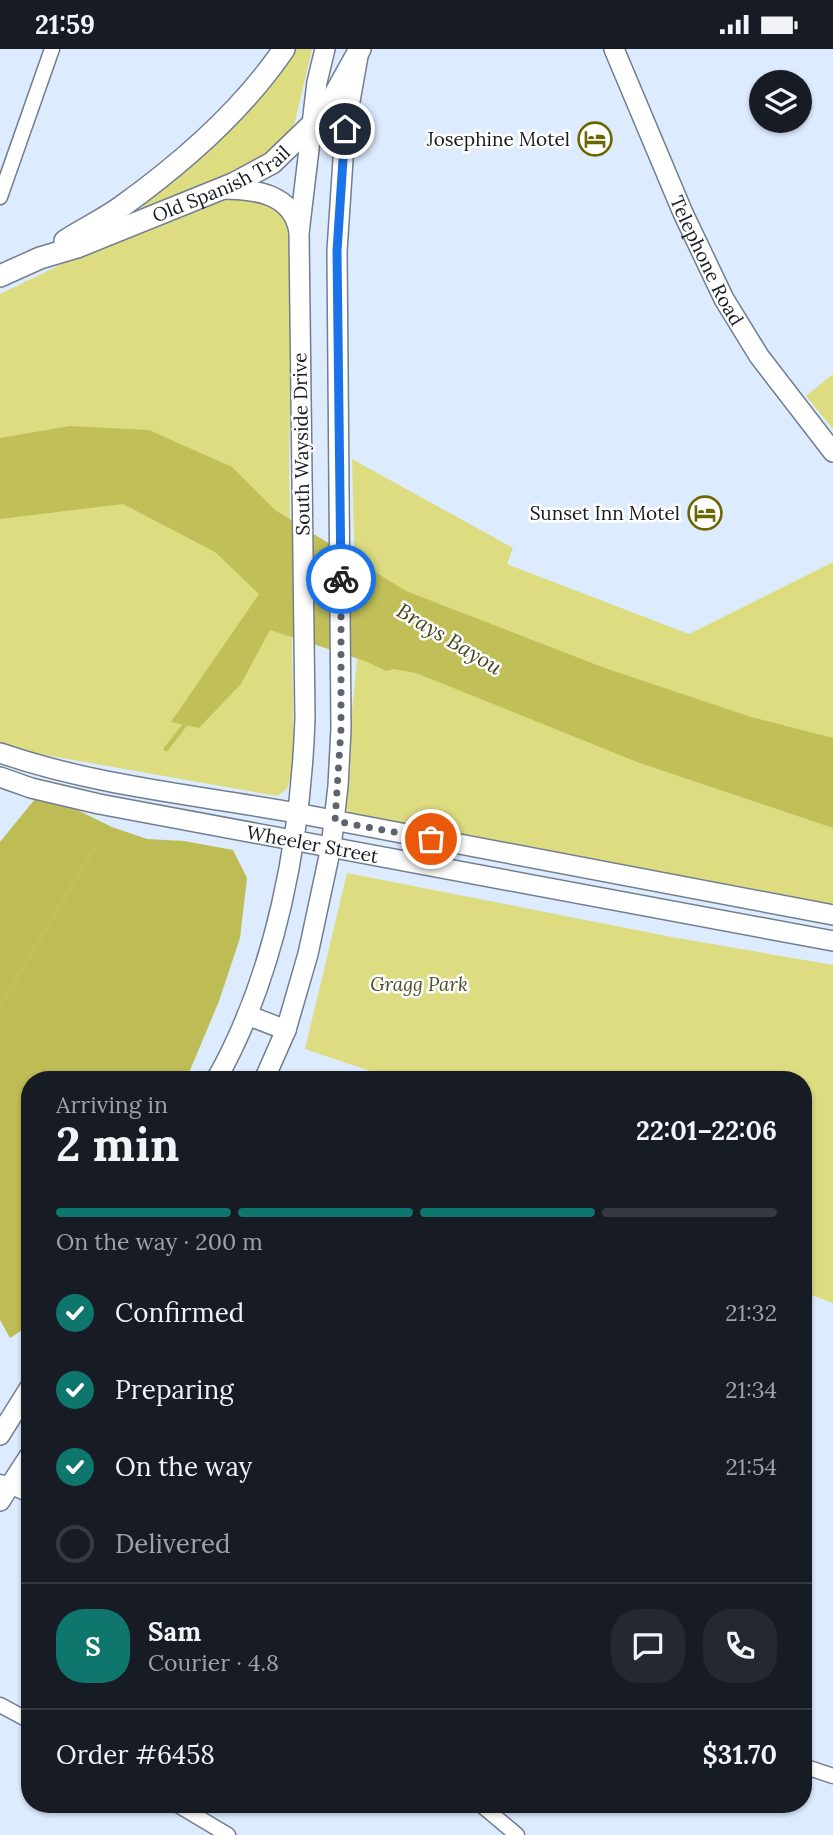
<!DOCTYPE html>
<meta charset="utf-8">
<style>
body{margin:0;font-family:Lora,serif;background:#242831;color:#f1f3f6;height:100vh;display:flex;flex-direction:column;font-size:26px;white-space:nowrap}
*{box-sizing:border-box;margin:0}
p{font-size:23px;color:#9ea1a6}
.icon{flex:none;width:38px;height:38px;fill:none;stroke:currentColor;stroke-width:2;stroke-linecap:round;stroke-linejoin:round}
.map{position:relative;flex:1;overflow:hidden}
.drawer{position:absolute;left:21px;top:1022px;width:791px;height:742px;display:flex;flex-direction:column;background:#171b24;border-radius:28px;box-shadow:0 2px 5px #0004}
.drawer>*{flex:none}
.fabs{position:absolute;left:749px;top:21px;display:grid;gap:14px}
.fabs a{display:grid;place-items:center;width:63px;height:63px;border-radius:50%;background:#171b24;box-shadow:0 2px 5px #0004;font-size:35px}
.pin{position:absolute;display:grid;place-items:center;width:60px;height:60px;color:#fff;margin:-30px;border:4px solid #fff;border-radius:50%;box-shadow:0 2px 7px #0007}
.courier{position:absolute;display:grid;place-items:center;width:70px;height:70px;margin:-35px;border:5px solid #1a73e8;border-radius:50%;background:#fff;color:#222;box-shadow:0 2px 9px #0007}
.head em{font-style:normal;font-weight:700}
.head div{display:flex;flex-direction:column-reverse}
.head{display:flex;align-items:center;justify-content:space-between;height:119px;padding:0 35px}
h1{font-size:46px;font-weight:700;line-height:52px}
.bar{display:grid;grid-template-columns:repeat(4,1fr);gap:10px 7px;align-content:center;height:84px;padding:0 35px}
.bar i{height:9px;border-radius:5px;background:#363941}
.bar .selected{background:#0f766e}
.bar p{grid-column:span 4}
.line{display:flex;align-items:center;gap:18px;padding:0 35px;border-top:2px solid #363941}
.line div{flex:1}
.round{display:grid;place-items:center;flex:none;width:74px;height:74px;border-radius:28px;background:#242831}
ol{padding:0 35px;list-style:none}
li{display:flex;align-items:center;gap:21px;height:77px}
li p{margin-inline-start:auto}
li .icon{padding:7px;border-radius:50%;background:#0f766e;color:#fff;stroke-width:4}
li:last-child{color:#9ea1a6}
li i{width:38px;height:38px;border:4px solid #363941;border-radius:50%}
.status{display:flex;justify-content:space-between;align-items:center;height:49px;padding:0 35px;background:#171b24;direction:ltr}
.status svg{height:19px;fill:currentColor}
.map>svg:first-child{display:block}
.green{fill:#dddc81}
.forest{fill:#bebc55}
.water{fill:#c1c058}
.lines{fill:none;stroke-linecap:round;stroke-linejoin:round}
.stream{stroke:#c1c058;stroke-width:4.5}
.minor-casing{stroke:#717e8f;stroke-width:17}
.secondary-casing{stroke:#717e8f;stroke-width:22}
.primary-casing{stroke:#717e8f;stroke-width:24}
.minor{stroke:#fff;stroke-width:14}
.secondary{stroke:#fff;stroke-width:19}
.primary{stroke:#fff;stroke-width:21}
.done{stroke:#5c6470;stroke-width:7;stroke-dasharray:0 12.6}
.route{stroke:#1a73e8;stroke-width:9}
.labels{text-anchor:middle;stroke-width:5;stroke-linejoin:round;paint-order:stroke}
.poi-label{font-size:19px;fill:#171c23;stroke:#fff;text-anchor:end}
.street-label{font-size:19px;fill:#171c23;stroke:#fff}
.park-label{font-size:19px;font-style:italic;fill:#4f4e24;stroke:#fff}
.water-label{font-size:21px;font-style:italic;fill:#46451a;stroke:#fff}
</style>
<div class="status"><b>21:59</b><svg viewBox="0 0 49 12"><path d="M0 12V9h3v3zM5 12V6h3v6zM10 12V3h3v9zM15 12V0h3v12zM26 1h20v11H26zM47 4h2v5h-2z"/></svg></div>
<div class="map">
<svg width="833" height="1786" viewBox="0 0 833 1786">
<rect width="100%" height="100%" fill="#ddebfe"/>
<path class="green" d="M 291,0 L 312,0 L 292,85 L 271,104 L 232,124 L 144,158 L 140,152 Z
M 229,144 L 278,158 L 290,182 L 292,258 L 289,414 L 294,716 L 287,740 L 277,747 L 17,701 L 0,693 L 0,245 L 101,196 Z
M 833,325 L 833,380 L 806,347 Z
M 352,410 L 513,499 L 507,515 L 689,585 L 833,513 L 833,856 L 482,792 L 349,765 L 345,757 L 344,746 L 357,610 Z
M 347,824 L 672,888 L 833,916 L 833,1254 L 803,1243 L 803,1031 L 397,1031 L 305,1000 Z"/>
<path class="forest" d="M 35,750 L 61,753 L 112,778 L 147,790 L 184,792 L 233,801 L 247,829 L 240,889 L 219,952 L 186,1031 L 30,1031 L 30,1276 L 10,1289 L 0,1271 L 0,793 Z"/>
<path class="water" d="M 70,377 L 149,381 L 232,418 L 275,461 L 406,542 L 602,618 L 751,668 L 833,689 L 833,779 L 637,713 L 416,624 L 394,620 L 386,622 L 365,612 L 270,581 L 241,635 L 199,679 L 171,673 L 259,545 L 215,503 L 123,455 L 0,470 L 0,389 Z"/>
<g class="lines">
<path class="stream" d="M 166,700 L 187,673
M 0,957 L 96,796"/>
<defs>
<path id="minor" d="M 0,148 L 52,0
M 0,1433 L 30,1446
M 0,1656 L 30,1672
M 803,1717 L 833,1727
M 176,1755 L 228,1786
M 480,1755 L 517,1786"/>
<g id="secondary">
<path id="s1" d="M 614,0 L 683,164 L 724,250 L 759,307 L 833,403"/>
<path d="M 221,140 C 254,140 293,144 299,183"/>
<path d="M 0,704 C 96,737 197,746 296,764 C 475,797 654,831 833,866"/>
<path id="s2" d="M 0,728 L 31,739 L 99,755 L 833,892"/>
<path d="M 247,966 L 286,981"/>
<path d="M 216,1031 C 276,925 301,790 305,669 L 299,184 L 317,33 L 325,0"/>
<path d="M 264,1031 L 286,981 L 308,905 L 331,798 L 338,737 L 341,680 L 337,202 L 345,80 L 358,7"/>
<path d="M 0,1386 L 30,1338"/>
<path d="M 0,1452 L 30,1406"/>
</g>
<g id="primary">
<path d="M 65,192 C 83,180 103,171 121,158 C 181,115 242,62 284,0"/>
<path id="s3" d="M 0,227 L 40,209 L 77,198 L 233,135 L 272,114 L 325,63 L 360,0"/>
</g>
</defs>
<use href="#minor" class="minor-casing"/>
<use href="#secondary" class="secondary-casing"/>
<use href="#primary" class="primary-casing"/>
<use href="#minor" class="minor"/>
<use href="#secondary" class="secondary"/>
<use href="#primary" class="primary"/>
</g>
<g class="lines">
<path class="done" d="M 341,530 L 341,680 L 335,772 L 431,790"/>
<path class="route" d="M 341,530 L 337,202 L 345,80"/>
</g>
<defs>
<symbol id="hotel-ring" viewBox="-11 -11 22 22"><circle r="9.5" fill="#fff" stroke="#6a6700" stroke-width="1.5"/><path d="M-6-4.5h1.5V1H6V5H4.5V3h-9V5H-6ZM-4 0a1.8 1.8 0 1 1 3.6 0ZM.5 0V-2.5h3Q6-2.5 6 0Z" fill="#6a6700"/></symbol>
</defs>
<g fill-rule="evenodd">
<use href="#hotel-ring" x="576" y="71" width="38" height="38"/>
<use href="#hotel-ring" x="686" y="445" width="38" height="38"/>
</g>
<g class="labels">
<g class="poi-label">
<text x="570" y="97">Josephine Motel</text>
<text x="680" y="471">Sunset Inn Motel</text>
</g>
<g class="street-label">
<text dy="7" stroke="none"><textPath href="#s3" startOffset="240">Old Spanish Trail</textPath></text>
<text dy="7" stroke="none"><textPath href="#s1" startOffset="231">Telephone Road</textPath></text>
<text transform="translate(301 395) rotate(-91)" y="7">South Wayside Drive</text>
<text dy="7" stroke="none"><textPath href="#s2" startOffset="320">Wheeler Street</textPath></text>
</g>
<g class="park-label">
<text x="419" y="942">Gragg Park</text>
</g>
<g class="water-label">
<text transform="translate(449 590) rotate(31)" y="7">Brays Bayou</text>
</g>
</g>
</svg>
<div class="fabs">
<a><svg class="icon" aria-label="layers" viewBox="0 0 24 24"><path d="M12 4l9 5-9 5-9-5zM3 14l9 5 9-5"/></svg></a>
</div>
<div class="pin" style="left:431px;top:790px;background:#ea580c"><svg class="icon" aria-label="bag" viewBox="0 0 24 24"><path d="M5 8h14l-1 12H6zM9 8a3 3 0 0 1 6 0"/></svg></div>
<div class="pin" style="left:345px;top:80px;background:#1f2937"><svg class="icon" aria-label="home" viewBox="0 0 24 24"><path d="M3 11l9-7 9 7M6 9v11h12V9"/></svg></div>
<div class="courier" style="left:341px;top:530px"><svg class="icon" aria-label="bike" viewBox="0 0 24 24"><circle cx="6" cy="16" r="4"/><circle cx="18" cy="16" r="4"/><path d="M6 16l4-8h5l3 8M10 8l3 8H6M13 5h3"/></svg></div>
<section class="drawer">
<div class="head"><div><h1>2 min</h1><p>Arriving in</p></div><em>22:01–22:06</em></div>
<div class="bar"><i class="selected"></i><i class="selected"></i><i class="selected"></i><i></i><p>On the way · 200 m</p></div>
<ol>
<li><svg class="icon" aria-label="check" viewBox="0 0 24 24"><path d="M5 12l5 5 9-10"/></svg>Confirmed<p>21:32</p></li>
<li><svg class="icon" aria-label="check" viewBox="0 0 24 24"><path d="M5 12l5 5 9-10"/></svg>Preparing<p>21:34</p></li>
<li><svg class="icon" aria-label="check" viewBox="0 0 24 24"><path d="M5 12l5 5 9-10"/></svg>On the way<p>21:54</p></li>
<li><i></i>Delivered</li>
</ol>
<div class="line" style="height:126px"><b class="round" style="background:#0f766e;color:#fff">S</b><div><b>Sam</b><p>Courier · 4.8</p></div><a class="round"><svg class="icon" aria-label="chat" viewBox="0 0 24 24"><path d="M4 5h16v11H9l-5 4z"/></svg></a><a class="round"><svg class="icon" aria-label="phone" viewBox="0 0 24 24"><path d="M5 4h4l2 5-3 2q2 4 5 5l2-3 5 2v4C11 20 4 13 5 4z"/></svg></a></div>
<div class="line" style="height:91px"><div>Order #6458</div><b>$31.70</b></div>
</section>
</div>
